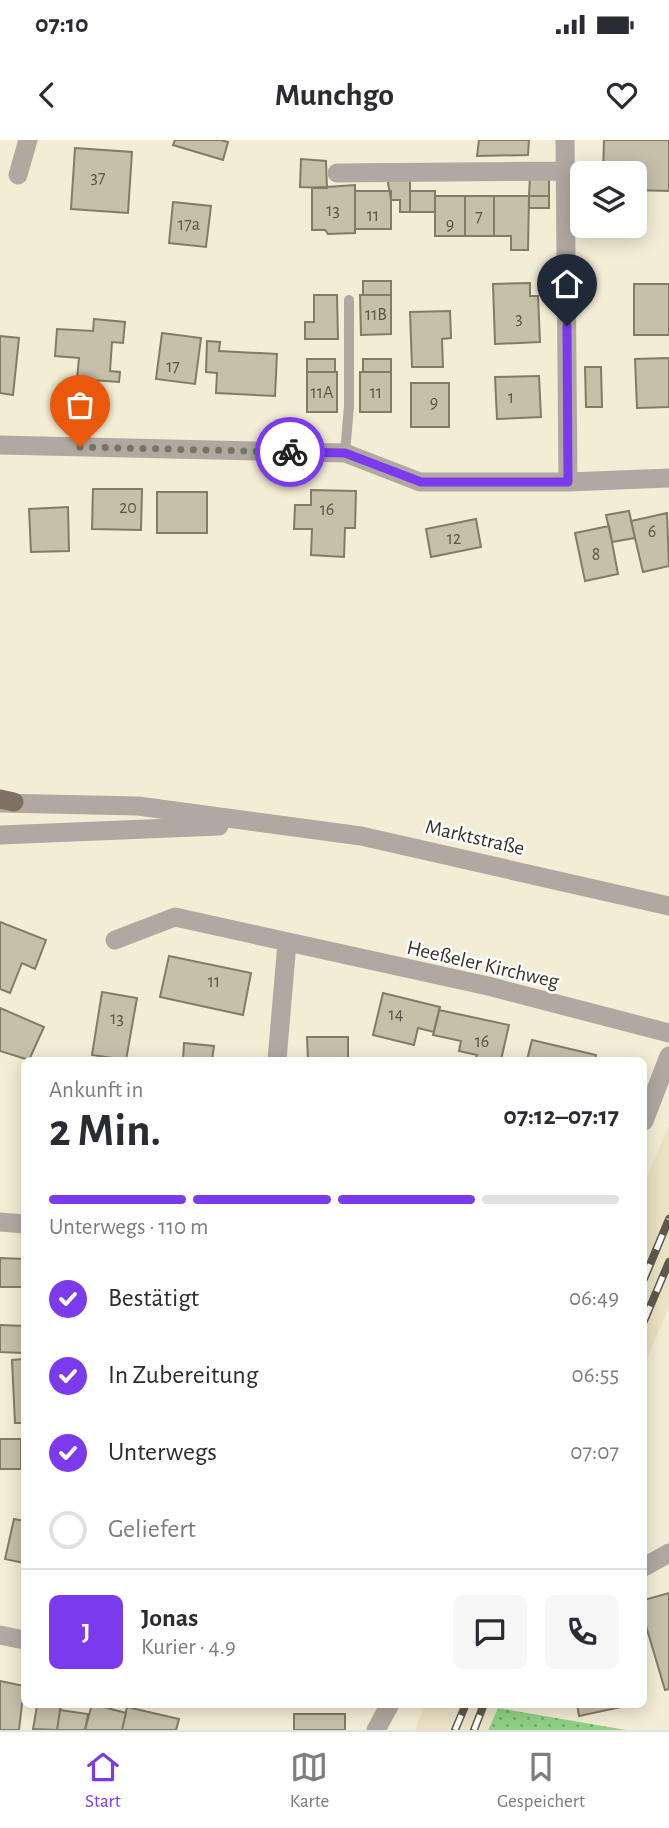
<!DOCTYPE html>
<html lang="de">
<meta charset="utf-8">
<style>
body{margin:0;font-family:"Alegreya Sans",sans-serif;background:#f7f7f7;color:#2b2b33;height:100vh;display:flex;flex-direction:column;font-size:26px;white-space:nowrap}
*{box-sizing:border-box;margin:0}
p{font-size:23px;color:#7c7c81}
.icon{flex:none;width:38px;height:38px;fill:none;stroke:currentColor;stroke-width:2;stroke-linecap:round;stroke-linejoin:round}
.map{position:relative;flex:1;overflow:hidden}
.details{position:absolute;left:21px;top:917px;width:626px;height:651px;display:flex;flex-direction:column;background:#fff;border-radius:10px;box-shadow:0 4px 18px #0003}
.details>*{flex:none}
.tools{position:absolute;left:570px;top:21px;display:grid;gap:14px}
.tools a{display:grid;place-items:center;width:77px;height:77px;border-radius:10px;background:#fff;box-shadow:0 4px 18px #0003;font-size:35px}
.pin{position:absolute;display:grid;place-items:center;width:60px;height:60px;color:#fff;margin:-72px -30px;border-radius:50% 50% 50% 0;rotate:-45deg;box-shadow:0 0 7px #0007}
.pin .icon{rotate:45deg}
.courier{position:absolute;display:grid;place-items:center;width:70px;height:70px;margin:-35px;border:5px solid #7c3aed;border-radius:50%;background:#fff;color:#222;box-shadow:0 2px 9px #0007}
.head em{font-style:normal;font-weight:700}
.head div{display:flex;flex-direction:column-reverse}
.head{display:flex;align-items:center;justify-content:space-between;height:119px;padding:0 28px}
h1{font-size:46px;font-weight:700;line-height:52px}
.bar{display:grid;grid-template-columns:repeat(4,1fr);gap:10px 7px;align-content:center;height:84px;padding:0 28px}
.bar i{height:9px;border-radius:5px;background:#e1e1e2}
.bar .current{background:#7c3aed}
.bar p{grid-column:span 4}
.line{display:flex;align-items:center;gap:18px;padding:0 28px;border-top:2px solid #e1e1e2}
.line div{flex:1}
.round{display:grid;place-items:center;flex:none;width:74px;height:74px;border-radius:10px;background:#f7f7f7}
ol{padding:0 28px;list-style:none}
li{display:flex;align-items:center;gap:21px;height:77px}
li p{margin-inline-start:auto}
li .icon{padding:7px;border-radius:50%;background:#7c3aed;color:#fff;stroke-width:4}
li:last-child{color:#7c7c81}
li i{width:38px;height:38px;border:4px solid #e1e1e2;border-radius:50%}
.status{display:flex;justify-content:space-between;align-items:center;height:49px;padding:0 35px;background:#fff;direction:ltr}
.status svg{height:19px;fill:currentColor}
header{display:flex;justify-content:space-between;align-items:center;height:91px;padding:0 28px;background:#fff;font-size:32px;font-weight:700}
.tabs{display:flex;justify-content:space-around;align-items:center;height:98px;border-top:2px solid #e1e1e2;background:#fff;font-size:19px;color:#7c7c81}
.tabs a{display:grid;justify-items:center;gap:4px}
.tabs .current{color:#7c3aed}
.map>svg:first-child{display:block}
.built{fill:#ebe2c4}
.park{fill:url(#park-dots)}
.building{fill:#c6c0a9;stroke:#817c66;stroke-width:2}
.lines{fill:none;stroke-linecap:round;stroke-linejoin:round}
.service{stroke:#b1a9a1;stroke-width:10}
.minor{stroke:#b1a9a1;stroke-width:19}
.primary{stroke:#7e7162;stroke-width:19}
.rail-casing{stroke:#5d5a4d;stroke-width:8}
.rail{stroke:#fff;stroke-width:5;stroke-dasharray:16;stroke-linecap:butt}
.done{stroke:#777365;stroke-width:7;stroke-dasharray:0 12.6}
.route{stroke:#7c3aed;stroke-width:9}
.labels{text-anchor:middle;stroke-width:5;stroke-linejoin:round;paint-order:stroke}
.number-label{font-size:18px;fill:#585648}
.street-label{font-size:21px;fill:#343228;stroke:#fff}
</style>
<div class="status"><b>07:10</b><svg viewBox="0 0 49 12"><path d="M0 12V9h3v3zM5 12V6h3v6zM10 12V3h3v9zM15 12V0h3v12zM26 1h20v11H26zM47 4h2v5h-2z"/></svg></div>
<header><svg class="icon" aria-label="back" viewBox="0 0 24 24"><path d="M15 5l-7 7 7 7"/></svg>Munchgo<svg class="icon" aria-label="heart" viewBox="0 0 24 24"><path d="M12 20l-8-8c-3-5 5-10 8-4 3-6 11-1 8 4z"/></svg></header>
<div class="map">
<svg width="669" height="1590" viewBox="0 0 669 1590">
<defs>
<pattern id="park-dots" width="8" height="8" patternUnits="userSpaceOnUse" patternTransform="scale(1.75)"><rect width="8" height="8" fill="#8fd185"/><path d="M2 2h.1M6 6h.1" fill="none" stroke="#76aa6d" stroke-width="1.8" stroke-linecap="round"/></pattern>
</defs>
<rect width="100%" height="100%" fill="#f3edd5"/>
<path class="built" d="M 669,985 L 669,1167 L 644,1225 L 644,1044 Z
M 425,1565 L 499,1565 L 488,1590 L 415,1590 Z"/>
<path class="park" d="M 498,1568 L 626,1590 L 488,1590 Z"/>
<path class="building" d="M 175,0 L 221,0 L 228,2 L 223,20 L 173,5 Z
M 479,0 L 529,0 L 528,15 L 477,16 Z
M 604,0 L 669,0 L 669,51 L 635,50 L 635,33 L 603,33 Z
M 75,8 L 132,12 L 128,73 L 71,69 Z
M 301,19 L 326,21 L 327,48 L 300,47 Z
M 530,35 L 549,35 L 549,56 L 529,56 Z
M 387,37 L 410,37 L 410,72 L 400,72 L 400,60 L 391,60 Z
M 355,45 L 355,93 L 328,94 L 325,90 L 312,90 L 312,48 Z
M 355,51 L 391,51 L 391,89 L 355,89 Z
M 410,51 L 435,51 L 435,72 L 410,72 Z
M 435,56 L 465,56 L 465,96 L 435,96 Z
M 465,56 L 494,56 L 494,96 L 465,96 Z
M 494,56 L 529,56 L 528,110 L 511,110 L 511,96 L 494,96 Z
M 529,56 L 549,56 L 549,68 L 529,68 Z
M 173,62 L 211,66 L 206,107 L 169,103 Z
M 363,141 L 391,141 L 391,155 L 363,155 Z
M 530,143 L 530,156 L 538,156 L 540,202 L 495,204 L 493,144 Z
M 634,144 L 669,144 L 669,195 L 634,195 Z
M 314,155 L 337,155 L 338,199 L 305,199 L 305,182 L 314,182 Z
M 360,155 L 391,155 L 391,194 L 361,195 Z
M 450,171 L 451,198 L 442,199 L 443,227 L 412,227 L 410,172 Z
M 94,179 L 125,182 L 123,203 L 112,202 L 110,231 L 120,232 L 119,242 L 77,239 L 79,218 L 55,216 L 57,189 L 93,191 Z
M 162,193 L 201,198 L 195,244 L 156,239 Z
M 0,196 L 19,198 L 13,255 L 0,253 Z
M 207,201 L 220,202 L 219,211 L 277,214 L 275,256 L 216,253 L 217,233 L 206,232 Z
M 669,218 L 669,267 L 637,268 L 635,219 Z
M 307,219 L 335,219 L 335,232 L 307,232 Z
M 363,219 L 391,219 L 391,232 L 363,232 Z
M 585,227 L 601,227 L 602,267 L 586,267 Z
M 307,232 L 337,232 L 337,272 L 307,272 Z
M 360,232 L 391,232 L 391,272 L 360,272 Z
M 539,236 L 541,277 L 497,279 L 495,237 Z
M 411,243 L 449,243 L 449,287 L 411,287 Z
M 93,349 L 142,349 L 141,390 L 92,389 Z
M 311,350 L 356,351 L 355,388 L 345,388 L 344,417 L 311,415 L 312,389 L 294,389 L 295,365 L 311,365 Z
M 157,352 L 207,352 L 207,393 L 157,393 Z
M 68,367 L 69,411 L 31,412 L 29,369 Z
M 629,371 L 635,398 L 612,402 L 606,375 Z
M 667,373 L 669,426 L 643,432 L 631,381 Z
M 476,379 L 481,407 L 431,417 L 426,389 Z
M 609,386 L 618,434 L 585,441 L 575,393 Z
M 0,782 L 46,800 L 35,829 L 22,823 L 10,853 L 0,849 Z
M 169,816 L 251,833 L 243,875 L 160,857 Z
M 102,852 L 137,858 L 126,920 L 92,915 Z
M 383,853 L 440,867 L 434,892 L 418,888 L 414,905 L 373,895 Z
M 0,868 L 44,887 L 29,920 L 0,911 Z
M 439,870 L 509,885 L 501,920 L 475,920 L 477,915 L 459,911 L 461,901 L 433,895 Z
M 307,897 L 348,897 L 348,920 L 308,920 Z
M 532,900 L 596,915 L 595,920 L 527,920 Z
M 184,903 L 214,906 L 212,920 L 183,920 Z
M 0,1118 L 24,1119 L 24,1164 L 23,1147 L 0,1147 Z
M 0,1185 L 24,1186 L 24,1213 L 0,1212 Z
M 24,1219 L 24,1283 L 15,1283 L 12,1220 Z
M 0,1299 L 21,1299 L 21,1329 L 0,1329 Z
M 14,1379 L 24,1381 L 24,1423 L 5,1419 Z
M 669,1453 L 669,1549 L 665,1550 L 644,1479 L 644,1460 Z
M 0,1541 L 24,1546 L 19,1590 L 0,1590 Z
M 33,1564 L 61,1564 L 57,1590 L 33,1589 L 37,1566 Z
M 92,1564 L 126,1573 L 122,1590 L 85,1590 Z
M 577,1564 L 626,1564 L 626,1566 L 579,1576 Z
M 127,1567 L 179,1579 L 176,1590 L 122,1590 Z
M 60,1570 L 88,1574 L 85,1590 L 57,1590 Z
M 294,1574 L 345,1574 L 345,1590 L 294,1590 Z"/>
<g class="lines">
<path class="service" d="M 345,313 L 349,266 L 349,160"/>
<path class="minor" d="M 565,0 L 568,342
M 337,33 L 565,31
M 18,35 L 28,0
M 0,305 L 345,313 L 420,342 L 568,342 L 669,338
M 0,663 L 138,666 L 361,696 L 669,766
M 0,695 L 219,686
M 115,800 L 175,777 L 488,846 L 669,893
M 277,920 L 287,803
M 644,981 L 669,916
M 0,1082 L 24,1084
M 644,1427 L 669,1413
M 0,1495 L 24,1500
M 376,1590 L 390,1564"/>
<path class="primary" d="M 0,659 L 14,662"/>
<defs>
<path id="rail" d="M 644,1139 L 669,1079
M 644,1181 L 669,1122
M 455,1590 L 466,1564
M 474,1590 L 484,1564"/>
</defs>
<use href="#rail" class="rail-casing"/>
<use href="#rail" class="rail"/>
</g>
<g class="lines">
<path class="done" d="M 80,307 L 290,312"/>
<path class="route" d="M 290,312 L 345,313 L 421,342 L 568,342 L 567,186"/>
</g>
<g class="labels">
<g class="number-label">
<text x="98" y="43">37</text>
<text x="333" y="76">13</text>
<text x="373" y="81">11</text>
<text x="479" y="82">7</text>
<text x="189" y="90">17a</text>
<text x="450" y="90">9</text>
<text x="376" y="180">11B</text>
<text x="519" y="184">3</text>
<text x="173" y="232">17</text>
<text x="322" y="258">11A</text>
<text x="376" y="258">11</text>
<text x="511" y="263">1</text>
<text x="434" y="268">9</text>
<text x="128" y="373">20</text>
<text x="327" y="375">16</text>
<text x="652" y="397">6</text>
<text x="454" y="404">12</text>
<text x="596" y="420">8</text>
<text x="214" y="847">11</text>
<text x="396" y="880">14</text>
<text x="117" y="884">13</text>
<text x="482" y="907">16</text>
</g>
<g class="street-label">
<text transform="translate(475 697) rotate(13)" y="7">Marktstraße</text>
<text transform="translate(483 824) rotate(13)" y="7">Heeßeler Kirchweg</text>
</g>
</g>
</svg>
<div class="tools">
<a><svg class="icon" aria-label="layers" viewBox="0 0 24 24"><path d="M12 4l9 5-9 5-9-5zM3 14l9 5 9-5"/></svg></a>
</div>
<div class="pin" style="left:80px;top:307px;background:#ea580c"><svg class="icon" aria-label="bag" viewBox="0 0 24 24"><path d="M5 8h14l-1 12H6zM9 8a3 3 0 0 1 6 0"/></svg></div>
<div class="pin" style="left:567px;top:186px;background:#1f2937"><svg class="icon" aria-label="home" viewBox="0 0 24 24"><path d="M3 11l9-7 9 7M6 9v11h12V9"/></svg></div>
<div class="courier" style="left:290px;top:312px"><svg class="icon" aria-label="bike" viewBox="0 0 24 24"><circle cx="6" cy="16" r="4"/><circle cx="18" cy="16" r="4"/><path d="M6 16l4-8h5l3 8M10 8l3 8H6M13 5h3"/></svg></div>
<section class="details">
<div class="head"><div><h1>2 Min.</h1><p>Ankunft in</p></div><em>07:12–07:17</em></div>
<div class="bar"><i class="current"></i><i class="current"></i><i class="current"></i><i></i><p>Unterwegs · 110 m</p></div>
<ol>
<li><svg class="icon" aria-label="check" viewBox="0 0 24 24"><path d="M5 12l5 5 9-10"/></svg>Bestätigt<p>06:49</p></li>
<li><svg class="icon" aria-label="check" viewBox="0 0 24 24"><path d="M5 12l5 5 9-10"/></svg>In Zubereitung<p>06:55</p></li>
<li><svg class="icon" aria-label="check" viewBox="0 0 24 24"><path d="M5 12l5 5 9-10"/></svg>Unterwegs<p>07:07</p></li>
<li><i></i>Geliefert</li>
</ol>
<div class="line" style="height:126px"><b class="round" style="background:#7c3aed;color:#fff">J</b><div><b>Jonas</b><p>Kurier · 4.9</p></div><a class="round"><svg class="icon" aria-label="chat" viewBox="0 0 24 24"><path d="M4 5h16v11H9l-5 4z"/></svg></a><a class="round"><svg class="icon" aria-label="phone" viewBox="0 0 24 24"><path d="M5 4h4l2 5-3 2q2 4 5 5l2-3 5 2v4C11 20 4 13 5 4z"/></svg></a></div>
</section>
</div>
<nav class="tabs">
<a class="current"><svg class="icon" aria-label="home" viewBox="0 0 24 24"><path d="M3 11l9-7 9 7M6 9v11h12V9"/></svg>Start</a>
<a><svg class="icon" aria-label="map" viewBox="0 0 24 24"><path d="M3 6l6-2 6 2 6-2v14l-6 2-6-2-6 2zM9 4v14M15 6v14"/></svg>Karte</a>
<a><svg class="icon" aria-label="saved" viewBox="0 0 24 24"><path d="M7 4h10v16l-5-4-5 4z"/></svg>Gespeichert</a>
</nav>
